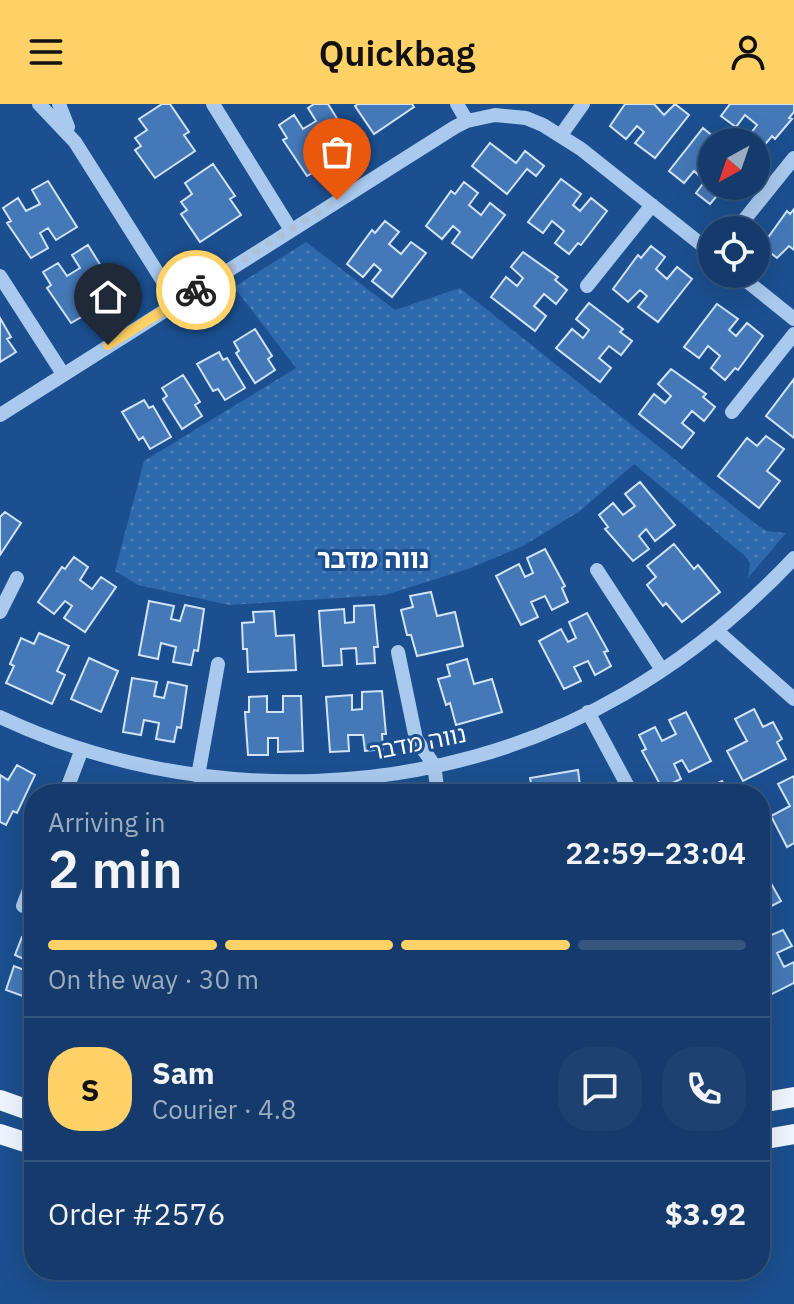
<!DOCTYPE html>
<meta charset="utf-8">
<style>
body{margin:0;font-family:"IBM Plex Sans","Noto Sans Hebrew",sans-serif;background:#1d4271;color:#f1f3f6;height:100vh;display:flex;flex-direction:column;font-size:30px;white-space:nowrap}
*{box-sizing:border-box;margin:0}
p{font-size:26px;color:#9dadc1}
.icon{flex:none;width:44px;height:44px;fill:none;stroke:currentColor;stroke-width:2;stroke-linecap:round;stroke-linejoin:round}
.map{position:relative;flex:1;overflow:hidden}
.sheet{position:absolute;left:24px;top:680px;width:746px;height:496px;display:flex;flex-direction:column;background:#143b6b;border-radius:32px;box-shadow:0 8px 32px #0002,0 0 0 2px #33557e}
.sheet>*{flex:none}
.needle{width:52px;rotate:220deg}
.fabs{position:absolute;left:698px;top:24px;display:grid;gap:16px}
.fabs a{display:grid;place-items:center;width:72px;height:72px;border-radius:50%;background:#143b6b;box-shadow:0 8px 32px #0002,0 0 0 2px #33557e;font-size:40px}
.pin{position:absolute;display:grid;place-items:center;width:68px;height:68px;color:#fff;margin:-82px -34px;border-radius:50% 50% 50% 0;rotate:-45deg;box-shadow:0 0 8px #0007}
.pin .icon{rotate:45deg}
.courier{position:absolute;display:grid;place-items:center;width:80px;height:80px;margin:-40px;border:6px solid #ffd166;border-radius:50%;background:#fff;color:#222;box-shadow:0 2px 10px #0007}
.headline em{font-style:normal;font-weight:600}
.headline div{display:flex;flex-direction:column-reverse}
.headline{display:flex;align-items:center;justify-content:space-between;height:136px;padding:0 24px}
h1{font-size:52px;font-weight:600;line-height:60px}
.bar{display:grid;grid-template-columns:repeat(4,1fr);gap:12px 8px;align-content:center;height:96px;padding:0 24px}
.bar i{height:10px;border-radius:6px;background:#33557e}
.bar .current{background:#ffd166}
.bar p{grid-column:span 4}
.line{display:flex;align-items:center;gap:20px;padding:0 24px;border-top:2px solid #33557e}
.line div{flex:1}
.round{display:grid;place-items:center;flex:none;width:84px;height:84px;border-radius:32px;background:#1d4271}
header{display:flex;justify-content:space-between;align-items:center;height:104px;padding:0 24px;background:#ffd166;color:#111;font-size:36px;font-weight:600}
.map>svg:first-child{display:block}
.park{fill:url(#park-dots)}
.building{fill:#4478b7;stroke:#cfe3fa;stroke-width:2}
.lines{fill:none;stroke-linecap:round;stroke-linejoin:round}
.minor{stroke:#a9c9ee;stroke-width:14}
.major{stroke:#f0f6ff;stroke-width:20}
.done{stroke:#afc1d8;stroke-width:8;stroke-dasharray:0 14.4}
.route{stroke:#ffd166;stroke-width:10}
.labels{text-anchor:middle;stroke-width:6;stroke-linejoin:round;paint-order:stroke}
.street-label{font-size:24px;fill:#fff;stroke:#1b4f8f}
.neighbourhood-label{font-size:26px;font-weight:bold;fill:#fff;stroke:#1b4f8f}
</style>
<header><svg class="icon" aria-label="menu" viewBox="0 0 24 24"><path d="M4 6h16M4 12h16M4 18h16"/></svg>Quickbag<svg class="icon" aria-label="person" viewBox="0 0 24 24"><circle cx="12" cy="8" r="4"/><path d="M4 21q1-7 8-7t8 7"/></svg></header>
<div class="map">
<svg width="794" height="1200" viewBox="0 0 794 1200">
<defs>
<pattern id="park-dots" width="8" height="8" patternUnits="userSpaceOnUse" patternTransform="scale(2)"><rect width="8" height="8" fill="#2e69ad"/><path d="M2 2h.1M6 6h.1" fill="none" stroke="#4d80b9" stroke-width="1.8" stroke-linecap="round"/></pattern>
</defs>
<rect width="100%" height="100%" fill="#1b4f8f"/>
<path class="park" d="M 306,138 L 395,206 L 460,184 L 757,421 L 767,427 L 786,429 L 748,474 L 750,459 L 745,452 L 634,360 L 580,407 L 523,442 L 468,465 L 385,491 L 229,501 L 138,481 L 115,467 L 144,357 L 296,264 L 234,183 Z"/>
<path class="building" d="M 162,0 L 170,0 L 189,28 L 184,31 L 195,47 L 155,74 L 135,46 L 141,42 L 135,34 L 147,26 L 139,15 Z
M 314,0 L 328,0 L 353,40 L 332,54 L 324,42 L 316,47 L 324,62 L 307,72 L 283,36 L 287,34 L 279,21 L 294,11 L 303,25 L 316,17 L 308,4 Z
M 358,0 L 412,0 L 414,3 L 374,30 L 355,2 Z
M 625,0 L 654,0 L 664,11 L 675,0 L 689,11 L 655,54 L 635,39 L 644,28 L 637,22 L 626,35 L 610,22 Z
M 730,0 L 794,0 L 794,8 L 789,14 L 792,15 L 775,35 L 772,32 L 762,44 L 748,33 L 757,21 L 745,11 L 736,23 L 721,12 Z
M 703,24 L 720,38 L 712,38 L 712,82 L 730,82 L 723,91 L 720,88 L 710,100 L 696,89 L 705,77 L 694,67 L 684,79 L 669,67 Z
M 490,39 L 516,59 L 525,47 L 544,62 L 536,72 L 527,65 L 507,90 L 472,62 Z
M 213,60 L 235,92 L 230,95 L 241,111 L 200,138 L 181,110 L 187,106 L 181,98 L 192,90 L 185,79 Z
M 561,75 L 581,90 L 573,101 L 580,107 L 591,94 L 607,107 L 581,141 L 578,139 L 569,150 L 555,139 L 564,127 L 552,117 L 543,129 L 528,118 Z
M 48,77 L 77,123 L 56,136 L 48,124 L 40,129 L 48,144 L 31,154 L 7,119 L 11,117 L 3,104 L 18,94 L 26,107 L 40,100 L 32,86 Z
M 464,78 L 478,89 L 469,101 L 481,111 L 490,99 L 505,111 L 472,154 L 452,139 L 460,128 L 453,122 L 442,135 L 426,122 L 451,87 L 455,90 Z
M 794,105 L 794,146 L 789,142 L 777,154 L 762,142 L 787,107 L 790,110 Z
M 385,117 L 399,128 L 389,140 L 401,150 L 411,138 L 426,149 L 392,193 L 372,177 L 381,166 L 374,160 L 363,173 L 347,160 L 372,126 L 375,129 Z
M 88,141 L 117,188 L 95,201 L 88,189 L 80,194 L 88,209 L 71,219 L 47,184 L 51,181 L 43,168 L 58,159 L 67,172 L 80,164 L 72,151 Z
M 651,142 L 665,153 L 656,165 L 667,175 L 677,163 L 692,175 L 658,218 L 638,203 L 647,192 L 640,186 L 628,198 L 613,185 L 638,151 L 641,154 Z
M 523,148 L 558,173 L 555,176 L 567,186 L 556,200 L 544,190 L 534,202 L 546,212 L 535,227 L 491,193 L 506,173 L 517,182 L 523,174 L 511,163 Z
M 589,199 L 623,225 L 620,228 L 632,237 L 621,251 L 609,242 L 599,254 L 611,264 L 600,278 L 556,244 L 572,225 L 583,234 L 589,226 L 576,215 Z
M 717,200 L 738,215 L 729,226 L 736,232 L 747,219 L 763,232 L 738,266 L 735,264 L 725,276 L 711,264 L 720,252 L 708,242 L 699,254 L 684,243 Z
M 0,214 L 11,233 L 7,235 L 16,248 L 0,258 Z
M 255,225 L 272,252 L 268,255 L 275,266 L 255,279 L 236,249 L 239,247 L 234,238 Z
M 219,248 L 223,256 L 227,254 L 245,284 L 225,296 L 218,285 L 213,287 L 197,260 Z
M 671,265 L 706,290 L 703,293 L 715,303 L 704,317 L 692,307 L 682,319 L 694,329 L 682,344 L 639,310 L 654,290 L 665,299 L 671,292 L 658,280 Z
M 183,271 L 200,298 L 195,301 L 202,312 L 182,325 L 163,295 L 167,292 L 162,284 Z
M 794,275 L 794,334 L 766,312 Z
M 144,296 L 149,304 L 153,302 L 171,333 L 150,345 L 143,333 L 139,336 L 122,308 Z
M 766,332 L 784,345 L 767,367 L 780,377 L 759,404 L 718,372 L 747,334 L 757,342 Z
M 640,378 L 675,421 L 655,437 L 646,425 L 639,432 L 649,445 L 633,457 L 605,425 L 608,423 L 599,411 L 613,399 L 623,411 L 635,402 L 625,390 Z
M 5,408 L 21,419 L 0,451 L 0,413 Z
M 674,440 L 694,465 L 698,461 L 720,488 L 682,518 L 666,499 L 663,502 L 647,481 L 656,473 L 647,462 Z
M 545,445 L 565,482 L 562,484 L 568,498 L 552,506 L 545,492 L 531,498 L 538,513 L 521,521 L 496,472 L 519,460 L 525,473 L 533,469 L 527,454 Z
M 74,453 L 88,463 L 80,476 L 92,485 L 101,473 L 116,483 L 85,528 L 64,514 L 72,502 L 65,497 L 54,510 L 38,498 L 62,463 L 65,465 Z
M 431,488 L 437,512 L 455,508 L 463,542 L 417,552 L 411,531 L 407,531 L 401,506 L 413,503 L 410,492 Z
M 149,497 L 174,502 L 171,515 L 180,517 L 185,501 L 204,505 L 198,547 L 194,546 L 191,561 L 173,558 L 176,543 L 161,539 L 158,555 L 139,551 Z
M 374,501 L 378,543 L 374,543 L 375,559 L 357,560 L 356,544 L 341,545 L 342,561 L 323,562 L 319,507 L 344,505 L 345,519 L 354,518 L 354,502 Z
M 274,507 L 276,532 L 294,531 L 296,566 L 248,568 L 247,545 L 243,545 L 242,519 L 254,518 L 253,508 Z
M 587,509 L 608,547 L 604,548 L 611,562 L 595,571 L 588,557 L 574,563 L 581,577 L 564,585 L 539,537 L 561,525 L 568,538 L 576,534 L 569,518 Z
M 39,529 L 69,542 L 57,567 L 65,571 L 52,600 L 6,579 L 14,562 L 10,560 L 21,534 L 34,540 Z
M 89,554 L 118,567 L 101,608 L 71,595 Z
M 467,555 L 474,580 L 492,575 L 502,608 L 456,621 L 450,599 L 446,601 L 438,575 L 450,572 L 447,561 Z
M 132,574 L 157,578 L 154,592 L 164,594 L 168,578 L 187,582 L 181,624 L 177,623 L 174,638 L 156,635 L 159,619 L 144,616 L 141,631 L 123,628 Z
M 382,587 L 386,630 L 382,630 L 383,645 L 365,647 L 363,631 L 348,631 L 349,647 L 330,648 L 326,593 L 352,591 L 352,606 L 362,605 L 362,588 Z
M 267,592 L 267,608 L 283,608 L 283,592 L 301,592 L 303,647 L 278,648 L 278,634 L 268,634 L 268,651 L 248,651 L 245,608 L 249,608 L 249,593 Z
M 754,605 L 763,623 L 773,618 L 782,635 L 777,638 L 786,655 L 743,677 L 727,647 L 747,637 L 735,615 Z
M 686,608 L 711,657 L 689,668 L 682,656 L 674,660 L 681,675 L 662,684 L 642,647 L 646,645 L 639,631 L 655,623 L 662,637 L 676,630 L 669,616 Z
M 17,661 L 35,671 L 17,709 L 13,707 L 6,721 L 0,718 L 0,671 L 8,676 Z
M 578,666 L 581,689 L 533,690 L 530,674 Z
M 794,672 L 794,739 L 787,743 L 771,712 L 790,702 L 778,680 Z
M 722,677 L 729,690 L 708,690 L 705,685 Z
M 763,765 L 781,797 L 760,808 L 760,766 Z
M 783,826 L 792,842 L 777,849 L 784,863 L 794,858 L 794,879 L 760,896 L 760,832 L 768,828 L 769,832 Z
M 22,833 L 34,837 L 34,896 L 6,886 L 14,862 L 27,867 L 30,858 L 15,851 Z"/>
<g class="lines">
<path class="minor" d="M 39,0 L 75,38 L 176,198
M 59,0 L 68,23
M 213,0 L 291,126
M 457,0 L 467,17
M 561,31 L 583,0
M 736,126 L 794,54
M 738,170 L 794,215
M 0,172 L 63,270
M 587,182 L 652,101
M 732,308 L 794,230
M 0,311 L 455,23 L 467,17 L 495,11 L 526,14 L 543,21 L 581,45 L 712,149
M 597,466 L 662,566
M 0,508 L 17,474
M 717,527 L 794,595
M 398,548 L 416,635 L 434,661 L 438,690
M 588,608 L 632,690
M 0,613 C 195,705 437,699 624,590 C 688,553 744,507 794,454
M 198,672 L 218,560
M 65,690 L 82,645
M 23,802 L 34,773"/>
<path class="major" d="M 0,996 L 34,1008
M 760,999 L 794,993
M 0,1030 L 34,1041
M 760,1036 L 794,1030"/>
</g>
<g class="lines">
<path class="done" d="M 196,186 L 337,96"/>
<path class="route" d="M 108,241 L 196,186"/>
</g>
<g class="labels">
<g class="street-label">
<text transform="translate(418 639) rotate(-11)" y="8">נווה מדבר</text>
</g>
<g class="neighbourhood-label">
<text x="373" y="464">נווה מדבר</text>
</g>
</g>
</svg>
<div class="fabs">
<a><svg class="needle" viewBox="-14 -14 28 28"><path d="M0-13l5 13h-10z" fill="#e53935"/><path d="M0 13l5-13h-10z" fill="#9dadc1"/></svg></a>
<a><svg class="icon" aria-label="locate" viewBox="0 0 24 24"><circle cx="12" cy="12" r="6"/><path d="M12 2v4M12 18v4M2 12h4M18 12h4"/></svg></a>
</div>
<div class="pin" style="left:337px;top:96px;background:#ea580c"><svg class="icon" aria-label="bag" viewBox="0 0 24 24"><path d="M5 8h14l-1 12H6zM9 8a3 3 0 0 1 6 0"/></svg></div>
<div class="pin" style="left:108px;top:241px;background:#1f2937"><svg class="icon" aria-label="home" viewBox="0 0 24 24"><path d="M3 11l9-7 9 7M6 9v11h12V9"/></svg></div>
<div class="courier" style="left:196px;top:186px"><svg class="icon" aria-label="bike" viewBox="0 0 24 24"><circle cx="6" cy="16" r="4"/><circle cx="18" cy="16" r="4"/><path d="M6 16l4-8h5l3 8M10 8l3 8H6M13 5h3"/></svg></div>
<section class="sheet">
<div class="headline"><div><h1>2 min</h1><p>Arriving in</p></div><em>22:59–23:04</em></div>
<div class="bar"><i class="current"></i><i class="current"></i><i class="current"></i><i></i><p>On the way · 30 m</p></div>
<div class="line" style="height:144px"><b class="round" style="background:#ffd166;color:#111">S</b><div><b>Sam</b><p>Courier · 4.8</p></div><a class="round"><svg class="icon" aria-label="chat" viewBox="0 0 24 24"><path d="M4 5h16v11H9l-5 4z"/></svg></a><a class="round"><svg class="icon" aria-label="phone" viewBox="0 0 24 24"><path d="M5 4h4l2 5-3 2q2 4 5 5l2-3 5 2v4C11 20 4 13 5 4z"/></svg></a></div>
<div class="line" style="height:104px"><div>Order #2576</div><b>$3.92</b></div>
</section>
</div>
